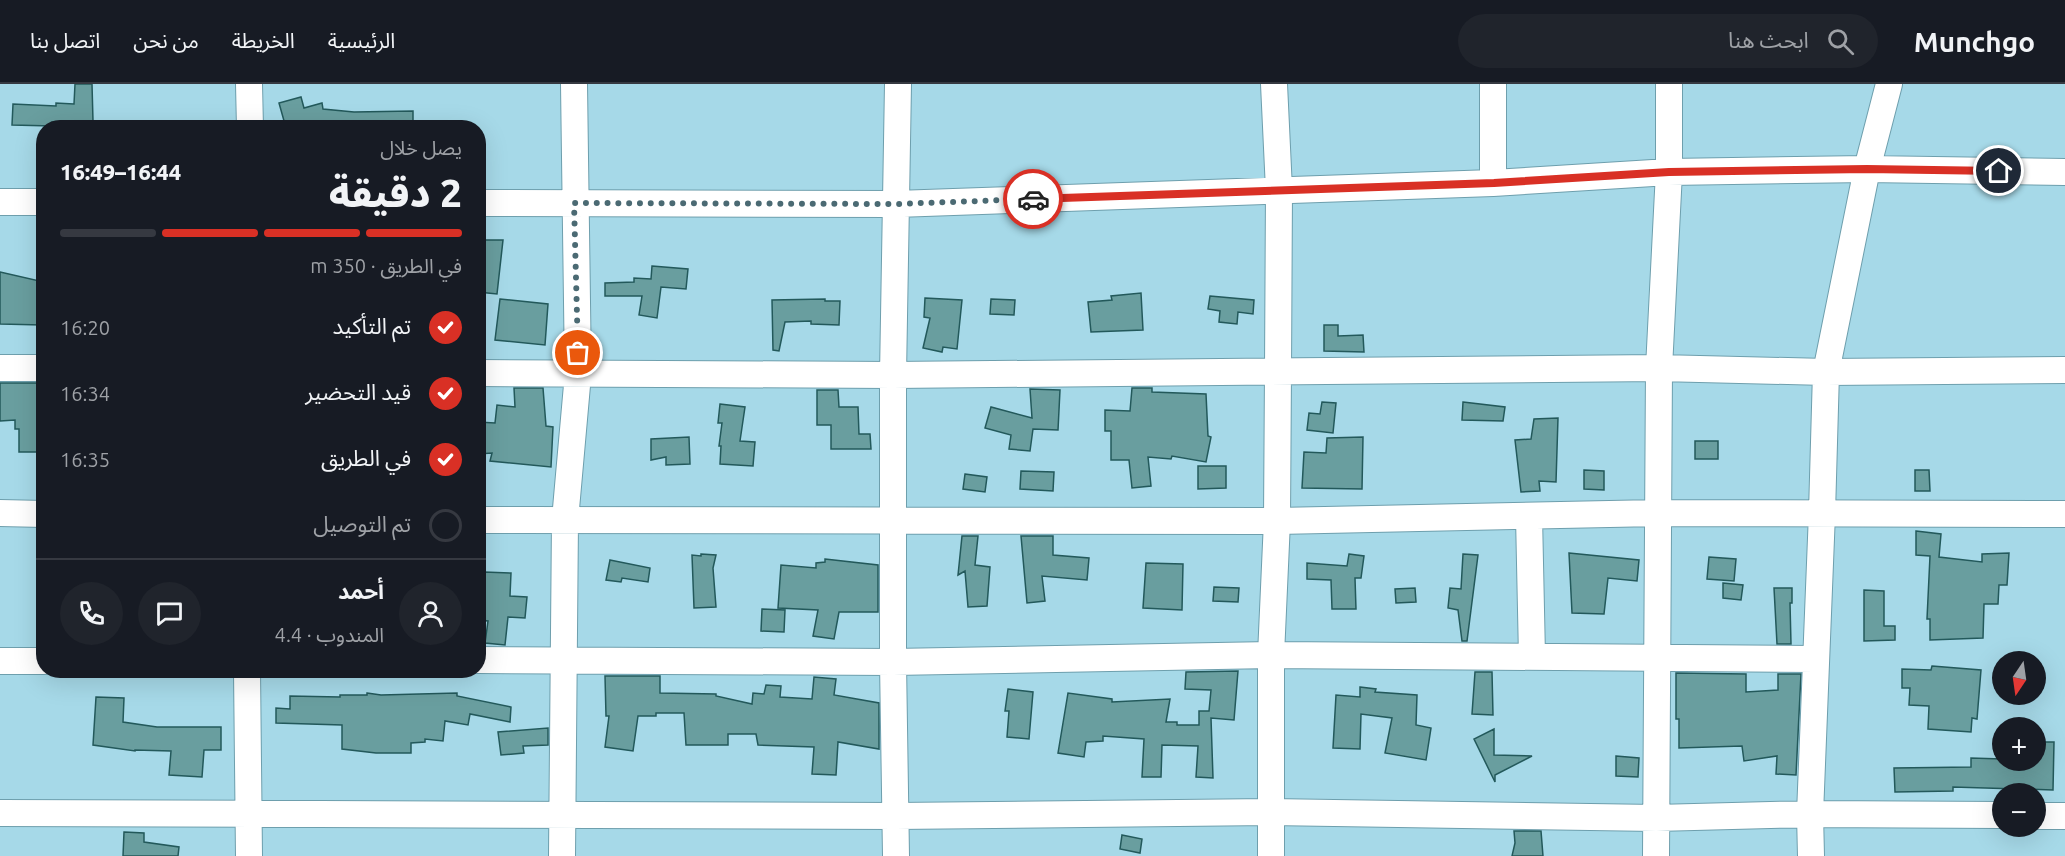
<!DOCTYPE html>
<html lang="ar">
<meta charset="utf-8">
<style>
body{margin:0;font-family:Ubuntu,"Noto Sans Arabic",sans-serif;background:#20242c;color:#f1f3f6;direction:rtl;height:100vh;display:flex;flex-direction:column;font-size:22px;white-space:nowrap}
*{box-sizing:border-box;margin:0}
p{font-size:20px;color:#9ea1a6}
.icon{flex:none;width:33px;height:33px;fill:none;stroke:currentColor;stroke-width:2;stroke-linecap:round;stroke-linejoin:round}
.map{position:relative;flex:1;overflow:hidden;direction:ltr}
.sheet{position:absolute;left:36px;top:36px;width:450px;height:558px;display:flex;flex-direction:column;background:#171b24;border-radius:24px;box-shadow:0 6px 24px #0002;direction:rtl}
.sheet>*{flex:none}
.needle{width:39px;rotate:193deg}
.controls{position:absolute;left:1992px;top:567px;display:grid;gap:12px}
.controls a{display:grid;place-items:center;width:54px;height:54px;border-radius:50%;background:#171b24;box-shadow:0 6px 24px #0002;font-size:30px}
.pin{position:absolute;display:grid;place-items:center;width:51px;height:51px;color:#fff;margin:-26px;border:3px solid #fff;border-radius:50%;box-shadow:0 2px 6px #0007}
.courier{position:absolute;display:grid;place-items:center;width:60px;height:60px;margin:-30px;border:4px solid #d93025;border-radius:50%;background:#fff;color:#222;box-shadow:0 2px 8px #0007}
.overview em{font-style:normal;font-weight:800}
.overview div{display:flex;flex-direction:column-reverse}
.overview{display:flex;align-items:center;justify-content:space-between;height:102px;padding:0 24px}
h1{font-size:39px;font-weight:800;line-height:45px}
.bar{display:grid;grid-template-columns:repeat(4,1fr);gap:9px 6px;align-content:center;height:72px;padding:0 24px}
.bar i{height:8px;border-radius:4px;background:#363941}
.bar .current{background:#d93025}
.bar p{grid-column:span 4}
.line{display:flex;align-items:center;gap:15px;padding:0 24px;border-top:2px solid #363941}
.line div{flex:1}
.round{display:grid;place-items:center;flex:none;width:63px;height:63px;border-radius:32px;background:#20242c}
ol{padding:0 24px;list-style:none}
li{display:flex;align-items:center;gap:18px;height:66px}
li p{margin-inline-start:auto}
li .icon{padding:6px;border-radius:50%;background:#d93025;color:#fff;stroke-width:4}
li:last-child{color:#9ea1a6}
li i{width:33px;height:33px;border:3px solid #363941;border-radius:50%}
header{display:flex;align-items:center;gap:36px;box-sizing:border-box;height:84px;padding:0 30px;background:#171b24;border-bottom:2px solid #363941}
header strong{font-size:28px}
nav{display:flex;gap:33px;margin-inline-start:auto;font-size:21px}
.search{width:420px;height:54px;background:#20242c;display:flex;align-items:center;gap:15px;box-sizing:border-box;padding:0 21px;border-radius:33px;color:#9ea1a6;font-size:22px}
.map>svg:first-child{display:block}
.building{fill:#699e9f;stroke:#23595b;stroke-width:1.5}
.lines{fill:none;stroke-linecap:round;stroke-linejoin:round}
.minor-casing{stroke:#6e9fad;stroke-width:28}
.minor{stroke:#fff;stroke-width:26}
.done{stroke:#4b6a73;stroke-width:6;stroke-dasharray:0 10.8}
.route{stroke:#d93025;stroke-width:8}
</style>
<header>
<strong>Munchgo</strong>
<div class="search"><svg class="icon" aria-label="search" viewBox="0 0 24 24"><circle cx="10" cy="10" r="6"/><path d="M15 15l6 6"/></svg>ابحث هنا</div>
<nav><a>الرئيسية</a><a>الخريطة</a><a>من نحن</a><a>اتصل بنا</a></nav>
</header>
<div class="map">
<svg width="2065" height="772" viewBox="0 0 2065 772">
<rect width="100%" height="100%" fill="#a6d9e8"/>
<path class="building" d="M 75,0 L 92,0 L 93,37 L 52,38 L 52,42 L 12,41 L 13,20 L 56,22 L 56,19 L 74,20 Z
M 301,13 L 304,24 L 322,19 L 323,25 L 354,28 L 413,27 L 413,44 L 286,44 L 279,19 Z
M 478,156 L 503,156 L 497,210 L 478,208 Z
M 652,182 L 688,185 L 686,205 L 661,203 L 657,234 L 639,231 L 642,212 L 605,212 L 605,199 L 634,198 L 634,194 L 651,195 Z
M 0,188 L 44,198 L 42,241 L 0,240 Z
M 1141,209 L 1143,246 L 1091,248 L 1088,218 L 1112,216 L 1111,212 Z
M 1210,212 L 1254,216 L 1253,230 L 1238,228 L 1237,240 L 1219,238 L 1220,227 L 1208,225 Z
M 925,214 L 962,216 L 957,265 L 943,263 L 942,268 L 923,264 L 930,234 L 924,233 Z
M 500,215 L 548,220 L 545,261 L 495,256 Z
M 825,215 L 825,217 L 840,217 L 839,241 L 811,240 L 811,237 L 785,238 L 779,267 L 773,266 L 772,216 Z
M 991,215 L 1015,216 L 1014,231 L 990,230 Z
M 1324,241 L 1338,241 L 1338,252 L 1363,251 L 1364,268 L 1324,267 Z
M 0,299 L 42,299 L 44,368 L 19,368 L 19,345 L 15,345 L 15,336 L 0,337 Z
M 514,304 L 543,304 L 546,342 L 553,343 L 551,383 L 490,377 L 492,369 L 478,370 L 478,338 L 495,339 L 497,321 L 515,323 Z
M 1132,304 L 1152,304 L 1152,308 L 1206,310 L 1208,352 L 1211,353 L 1206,378 L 1172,372 L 1171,375 L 1148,373 L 1151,402 L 1132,404 L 1129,376 L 1111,376 L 1111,347 L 1105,347 L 1105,326 L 1130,327 Z
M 1030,305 L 1060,306 L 1058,346 L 1033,345 L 1030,367 L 1009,365 L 1011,351 L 985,344 L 991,323 L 1032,334 Z
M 817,306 L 838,306 L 839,323 L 858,323 L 859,350 L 870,350 L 871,365 L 831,365 L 831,341 L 817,341 Z
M 1322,318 L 1336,319 L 1333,349 L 1307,346 L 1309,329 L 1320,330 Z
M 1463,318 L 1505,323 L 1503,337 L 1462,336 Z
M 720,320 L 745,323 L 740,357 L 755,358 L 753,382 L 720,380 L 721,362 L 719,362 L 722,339 L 718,339 Z
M 1558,334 L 1556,398 L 1539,397 L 1540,407 L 1521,408 L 1515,356 L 1531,355 L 1534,335 Z
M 689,353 L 690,380 L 666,381 L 666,373 L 651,376 L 651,355 Z
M 1363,353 L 1362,405 L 1302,404 L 1304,368 L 1326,369 L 1327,354 Z
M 1695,357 L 1718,357 L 1718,375 L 1695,375 Z
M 1198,382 L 1226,382 L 1226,404 L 1198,405 Z
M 1584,386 L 1604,387 L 1604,406 L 1584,405 Z
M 1915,386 L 1929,386 L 1930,407 L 1915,407 Z
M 1021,387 L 1054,388 L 1053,407 L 1020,405 Z
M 965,390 L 987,393 L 985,408 L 963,405 Z
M 1916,447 L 1941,450 L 1939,473 L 1982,478 L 1982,470 L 2009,469 L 2007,501 L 1999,501 L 1998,520 L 1984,520 L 1983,554 L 1930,556 L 1930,535 L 1927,535 L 1930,472 L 1916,471 Z
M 962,452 L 978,452 L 975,481 L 990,483 L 987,522 L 968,523 L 965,487 L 958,491 Z
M 1021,452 L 1053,452 L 1053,471 L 1089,474 L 1087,496 L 1042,492 L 1045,517 L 1027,519 Z
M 1569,469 L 1639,476 L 1637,497 L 1608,494 L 1604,530 L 1572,529 Z
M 701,470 L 716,471 L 713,484 L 716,523 L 694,524 L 692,471 L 701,472 Z
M 1349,470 L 1364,472 L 1361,494 L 1355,494 L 1356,525 L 1332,525 L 1331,496 L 1307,495 L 1307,479 L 1347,482 Z
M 1463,470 L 1478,471 L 1467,557 L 1462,557 L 1458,526 L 1448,524 L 1450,504 L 1461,505 Z
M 1709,473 L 1736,475 L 1734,497 L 1707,495 Z
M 825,475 L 878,481 L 878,528 L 839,528 L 834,555 L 813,552 L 818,526 L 778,524 L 781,481 L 816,484 L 816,479 L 825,478 Z
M 610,476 L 650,484 L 648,498 L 622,494 L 621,498 L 606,496 Z
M 1146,479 L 1183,480 L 1182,526 L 1143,524 Z
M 484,488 L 511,489 L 510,512 L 527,513 L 525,534 L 508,533 L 505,561 L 485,559 L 488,537 L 478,536 L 480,509 L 483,509 Z
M 1723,499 L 1743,501 L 1741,516 L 1723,514 Z
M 1214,503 L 1239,504 L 1238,518 L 1213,517 Z
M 1415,504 L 1416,518 L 1396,519 L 1395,505 Z
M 1774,504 L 1792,504 L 1792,519 L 1790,519 L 1791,560 L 1777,560 Z
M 1864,506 L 1884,507 L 1884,542 L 1895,542 L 1895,556 L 1864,557 Z
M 762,525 L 785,526 L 784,548 L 761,547 Z
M 1932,582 L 1981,586 L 1977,635 L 1972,634 L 1971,648 L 1928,645 L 1929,622 L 1909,621 L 1910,604 L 1902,604 L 1902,585 L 1931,586 Z
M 1238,587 L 1234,636 L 1211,634 L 1213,694 L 1196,693 L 1198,662 L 1162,661 L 1161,693 L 1142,693 L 1144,655 L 1103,652 L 1103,657 L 1086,658 L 1084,673 L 1058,669 L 1068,609 L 1112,615 L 1112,618 L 1170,615 L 1166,638 L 1177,638 L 1177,641 L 1199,641 L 1199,627 L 1209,627 L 1211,606 L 1185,605 L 1186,588 Z
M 1475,588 L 1492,588 L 1493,631 L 1472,630 Z
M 1676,589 L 1746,590 L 1746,608 L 1778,606 L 1778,590 L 1801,590 L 1796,691 L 1776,690 L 1777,672 L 1744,677 L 1742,662 L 1679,664 L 1679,635 L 1676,635 Z
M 605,592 L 660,592 L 660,609 L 716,610 L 716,612 L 752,620 L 753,609 L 764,610 L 766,601 L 781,602 L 780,613 L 812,615 L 814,593 L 836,595 L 834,611 L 879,619 L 879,665 L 838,658 L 836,691 L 812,690 L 814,663 L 758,661 L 756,650 L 728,650 L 728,661 L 686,661 L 684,629 L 656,629 L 656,632 L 638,632 L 633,667 L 605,663 L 609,632 L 606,632 Z
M 1360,603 L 1376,605 L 1375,608 L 1417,611 L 1416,641 L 1431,644 L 1426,676 L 1385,669 L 1392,634 L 1361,630 L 1360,665 L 1333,664 L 1336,611 L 1360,613 Z
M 1008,605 L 1033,608 L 1029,655 L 1007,653 L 1009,627 L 1005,627 Z
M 367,609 L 381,611 L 457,609 L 457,612 L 511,623 L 510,638 L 470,630 L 468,641 L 445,637 L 443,657 L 425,655 L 425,658 L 411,659 L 411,669 L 376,669 L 342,665 L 342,641 L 276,639 L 276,624 L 290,625 L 290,612 L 340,613 L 340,611 L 367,611 Z
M 96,613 L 124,614 L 123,638 L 157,643 L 221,643 L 221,666 L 204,666 L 202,693 L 169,691 L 171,667 L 135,666 L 135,667 L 93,661 Z
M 548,644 L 548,661 L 523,662 L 524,669 L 501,671 L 498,648 Z
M 1494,645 L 1494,671 L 1532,672 L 1495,691 L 1495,698 L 1474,655 Z
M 2036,658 L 2054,658 L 2053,706 L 1953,703 L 1953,707 L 1895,708 L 1894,684 L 1971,683 L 1971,674 L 2036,676 Z
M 1616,672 L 1639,674 L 1638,693 L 1616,692 Z
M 1514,747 L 1541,747 L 1543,772 L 1512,772 L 1515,759 Z
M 124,748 L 144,749 L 144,758 L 179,763 L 178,772 L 123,772 Z
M 1122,751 L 1142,755 L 1140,769 L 1120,765 Z"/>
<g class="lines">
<defs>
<path id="minor" d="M 249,0 L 250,44
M 1493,0 L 1493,99
M 0,118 L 44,118
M 478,119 L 896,120 L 1493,99 L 1669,88 L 1867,85 L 2065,88
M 0,284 L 44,284
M 478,289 L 893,291 L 1659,284 L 1826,288 L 2065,286
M 0,429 L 44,430
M 1529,432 L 1532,573
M 478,436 L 1277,437 L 1658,429 L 2065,430
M 478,576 L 893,578 L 1271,571 L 1815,575
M 0,577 L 44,577
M 247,586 L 249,772
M 0,729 L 896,732 L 1270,728 L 1656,734 L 1810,730 L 2002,731
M 2036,732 L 2065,732
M 562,772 L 565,436 L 578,290 L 574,0
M 896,772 L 893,578 L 893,291 L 898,0
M 1271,772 L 1271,571 L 1277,437 L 1278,287 L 1279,106 L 1274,0
M 1656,772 L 1659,284 L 1669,88 L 1669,0
M 1811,772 L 1810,730 L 1822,429 L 1826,288 L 1867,85 L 1889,0"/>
</defs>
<use href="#minor" class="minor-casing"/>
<use href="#minor" class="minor"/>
</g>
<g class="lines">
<path class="done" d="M 578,269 L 574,119 L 896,120 L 1033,115"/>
<path class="route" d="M 1033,115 L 1494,99 L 1669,88 L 1867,85 L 1999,87"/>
</g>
</svg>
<div class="controls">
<a><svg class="needle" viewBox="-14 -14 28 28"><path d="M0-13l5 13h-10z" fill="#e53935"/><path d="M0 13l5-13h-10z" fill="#9ea1a6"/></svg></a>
<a>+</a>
<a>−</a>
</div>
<div class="pin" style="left:578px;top:269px;background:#ea580c"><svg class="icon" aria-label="bag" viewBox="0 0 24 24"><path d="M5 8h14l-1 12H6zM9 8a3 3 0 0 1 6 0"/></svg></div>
<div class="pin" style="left:1999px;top:87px;background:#1f2937"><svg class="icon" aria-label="home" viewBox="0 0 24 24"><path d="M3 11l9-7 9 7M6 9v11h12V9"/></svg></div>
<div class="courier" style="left:1033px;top:115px"><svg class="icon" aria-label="car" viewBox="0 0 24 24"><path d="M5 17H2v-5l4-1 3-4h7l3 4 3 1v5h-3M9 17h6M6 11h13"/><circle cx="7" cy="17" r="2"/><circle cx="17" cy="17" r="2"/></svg></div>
<section class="sheet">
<div class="overview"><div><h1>2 دقيقة</h1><p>يصل خلال</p></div><em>16:44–16:49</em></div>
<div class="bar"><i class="current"></i><i class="current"></i><i class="current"></i><i></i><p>في الطريق · 350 m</p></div>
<ol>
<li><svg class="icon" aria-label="check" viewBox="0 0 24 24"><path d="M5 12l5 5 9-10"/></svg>تم التأكيد<p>16:20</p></li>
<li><svg class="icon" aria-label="check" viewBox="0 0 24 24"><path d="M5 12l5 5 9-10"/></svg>قيد التحضير<p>16:34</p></li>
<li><svg class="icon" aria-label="check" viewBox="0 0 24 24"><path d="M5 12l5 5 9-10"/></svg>في الطريق<p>16:35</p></li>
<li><i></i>تم التوصيل</li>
</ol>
<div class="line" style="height:108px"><a class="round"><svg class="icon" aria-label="person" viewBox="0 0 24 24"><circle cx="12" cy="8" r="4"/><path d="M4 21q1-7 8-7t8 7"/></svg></a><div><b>أحمد</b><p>المندوب · 4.4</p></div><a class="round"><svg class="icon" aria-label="chat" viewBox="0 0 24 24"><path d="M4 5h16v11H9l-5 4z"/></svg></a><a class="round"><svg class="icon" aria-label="phone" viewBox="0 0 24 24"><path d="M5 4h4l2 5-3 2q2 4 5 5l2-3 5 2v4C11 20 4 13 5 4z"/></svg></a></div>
</section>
</div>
